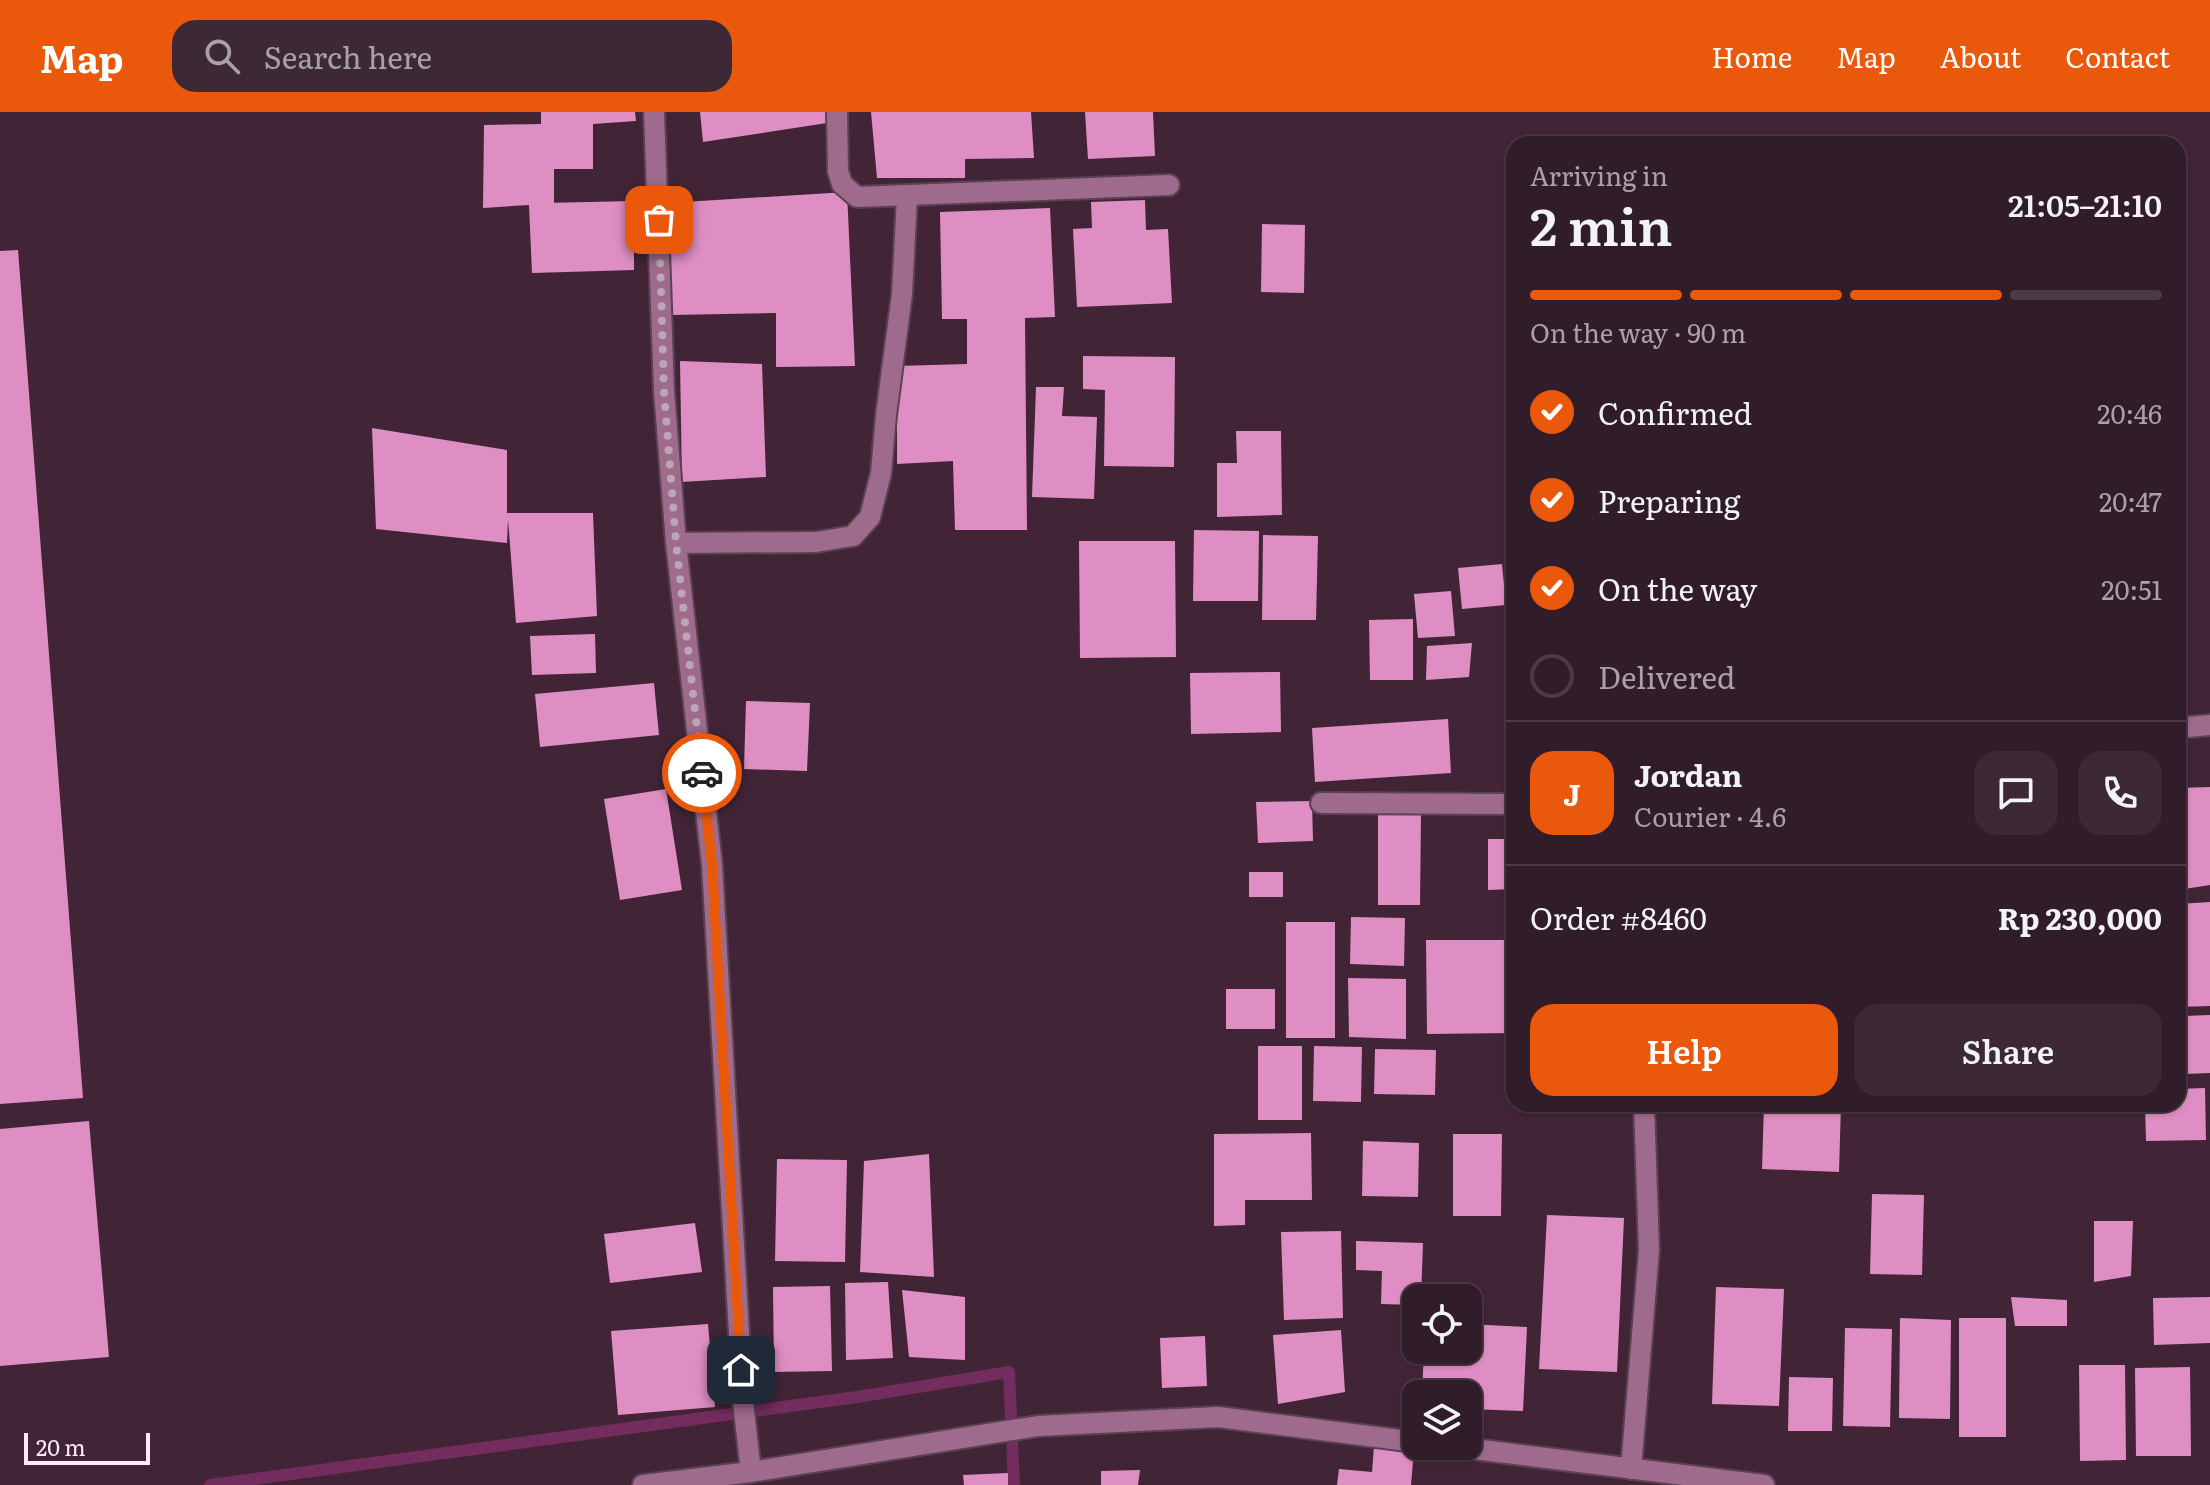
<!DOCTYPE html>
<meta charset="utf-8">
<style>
body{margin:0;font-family:Literata,serif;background:#3d2935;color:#f1f3f6;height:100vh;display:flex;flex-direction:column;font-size:30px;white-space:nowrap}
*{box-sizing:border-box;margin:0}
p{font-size:26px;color:#a8a1a8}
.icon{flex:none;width:44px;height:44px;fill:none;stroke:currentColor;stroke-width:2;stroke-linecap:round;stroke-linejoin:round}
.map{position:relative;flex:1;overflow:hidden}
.panel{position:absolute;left:1506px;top:24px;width:680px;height:976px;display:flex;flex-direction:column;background:#311c29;border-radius:24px;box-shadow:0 2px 6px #0004,0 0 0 2px #4c3a46}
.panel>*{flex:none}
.tools{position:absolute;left:1402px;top:1172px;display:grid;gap:16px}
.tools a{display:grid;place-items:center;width:80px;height:80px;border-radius:16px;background:#311c29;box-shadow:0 2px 6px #0004,0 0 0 2px #4c3a46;font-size:40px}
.scale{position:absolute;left:24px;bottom:20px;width:126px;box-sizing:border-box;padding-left:8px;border:4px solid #ffecf7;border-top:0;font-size:22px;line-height:28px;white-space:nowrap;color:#ffecf7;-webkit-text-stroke:6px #412537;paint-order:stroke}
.pin{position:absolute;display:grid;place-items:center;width:68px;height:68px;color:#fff;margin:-34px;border-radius:16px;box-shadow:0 4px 12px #0006}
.courier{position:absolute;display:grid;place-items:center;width:80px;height:80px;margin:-40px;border:6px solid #ea580c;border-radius:50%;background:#fff;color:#222;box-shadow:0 2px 10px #0007}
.summary em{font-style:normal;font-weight:600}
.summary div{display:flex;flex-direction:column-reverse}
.summary{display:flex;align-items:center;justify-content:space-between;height:136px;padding:0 24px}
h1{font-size:52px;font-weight:600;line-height:60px}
.bar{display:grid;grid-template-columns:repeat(4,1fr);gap:12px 8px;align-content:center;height:96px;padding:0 24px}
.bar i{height:10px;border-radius:6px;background:#4c3a46}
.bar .active{background:#ea580c}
.bar p{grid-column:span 4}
.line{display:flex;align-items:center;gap:20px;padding:0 24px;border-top:2px solid #4c3a46}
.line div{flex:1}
.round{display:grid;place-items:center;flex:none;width:84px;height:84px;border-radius:24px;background:#3d2935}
ol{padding:0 24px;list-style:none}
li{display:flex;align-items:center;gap:24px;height:88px}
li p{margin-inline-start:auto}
li .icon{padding:8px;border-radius:50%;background:#ea580c;color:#fff;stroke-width:4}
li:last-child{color:#a8a1a8}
li i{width:44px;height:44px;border:4px solid #4c3a46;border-radius:50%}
.action{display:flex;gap:16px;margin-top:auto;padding:16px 24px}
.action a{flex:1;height:92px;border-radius:24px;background:#ea580c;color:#fff;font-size:32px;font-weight:600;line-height:92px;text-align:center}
.action a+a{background:#3d2935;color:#f1f3f6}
header{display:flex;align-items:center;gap:48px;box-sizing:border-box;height:112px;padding:0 40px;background:#ea580c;color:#fff}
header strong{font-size:38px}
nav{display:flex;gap:44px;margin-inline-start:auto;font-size:28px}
.search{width:560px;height:72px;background:#3d2935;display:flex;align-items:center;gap:20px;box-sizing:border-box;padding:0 28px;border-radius:24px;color:#a8a1a8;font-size:30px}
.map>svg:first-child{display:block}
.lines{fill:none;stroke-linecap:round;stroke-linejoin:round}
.stream{stroke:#732c5e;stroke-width:12}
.building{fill:#df8ec3}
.minor-casing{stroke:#5c4152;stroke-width:24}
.minor{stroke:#9f6b8d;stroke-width:20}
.done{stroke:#bca6b4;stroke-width:8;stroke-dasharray:0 14.4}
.route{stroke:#ea580c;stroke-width:10}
</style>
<header>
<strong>Map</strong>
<div class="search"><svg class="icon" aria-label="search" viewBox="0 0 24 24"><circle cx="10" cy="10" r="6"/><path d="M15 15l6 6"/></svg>Search here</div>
<nav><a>Home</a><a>Map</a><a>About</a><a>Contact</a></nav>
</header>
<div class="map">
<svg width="2210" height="1373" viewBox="0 0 2210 1373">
<rect width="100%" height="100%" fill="#412537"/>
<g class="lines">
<path class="stream" d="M 210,1373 L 857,1285 L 1009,1260 L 1014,1373"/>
</g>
<path class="building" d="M 541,0 L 635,0 L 636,9 L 593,12 L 593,57 L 554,57 L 554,91 L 544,91 L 634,89 L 634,158 L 532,161 L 529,93 L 483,96 L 484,13 L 541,12 Z
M 700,0 L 826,0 L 827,11 L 703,30 Z
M 871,0 L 1031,0 L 1034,46 L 965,47 L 965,66 L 877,66 Z
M 1085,0 L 1153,0 L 1155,44 L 1088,47 Z
M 847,80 L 855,254 L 776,255 L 776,201 L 671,203 L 668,91 Z
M 1145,88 L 1146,118 L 1168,117 L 1172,191 L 1077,195 L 1073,117 L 1092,116 L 1091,90 Z
M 1050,96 L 1055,205 L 1025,206 L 1027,418 L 955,418 L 953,349 L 897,352 L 897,254 L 967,252 L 967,207 L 942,207 L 940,100 Z
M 1262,112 L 1305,113 L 1304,181 L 1261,180 Z
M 18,138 L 83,986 L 0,992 L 0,139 Z
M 1083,244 L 1175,245 L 1174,355 L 1104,354 L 1105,278 L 1083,277 Z
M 680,249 L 762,252 L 766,365 L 682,370 Z
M 1036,275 L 1064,275 L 1062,304 L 1097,305 L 1094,387 L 1032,385 Z
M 372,316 L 507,338 L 507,401 L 593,401 L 597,504 L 516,511 L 508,407 L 507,431 L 376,417 Z
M 1236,319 L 1281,319 L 1282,403 L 1217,405 L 1217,351 L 1237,351 Z
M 1194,418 L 1259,419 L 1258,489 L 1193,489 Z
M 1263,423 L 1318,424 L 1316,508 L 1262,508 Z
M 1079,429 L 1175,429 L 1176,545 L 1080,546 Z
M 1502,452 L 1506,493 L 1462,497 L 1458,456 Z
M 1514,470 L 1514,539 L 1512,539 L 1506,471 Z
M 1451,479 L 1455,524 L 1418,526 L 1414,482 Z
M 1413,507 L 1413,568 L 1370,568 L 1369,508 Z
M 595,522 L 596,561 L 532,563 L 530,524 Z
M 1472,531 L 1469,565 L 1426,568 L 1427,534 Z
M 1280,560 L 1281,620 L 1191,622 L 1190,561 Z
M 654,571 L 659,623 L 540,635 L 535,582 Z
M 746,589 L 810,591 L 807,659 L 744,657 Z
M 1448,607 L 1451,661 L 1315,670 L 1312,616 Z
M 2210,675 L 2210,773 L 2178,778 L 2178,676 Z
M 666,677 L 682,778 L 620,788 L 604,687 Z
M 1312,689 L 1313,729 L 1258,731 L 1256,690 Z
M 1378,702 L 1421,702 L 1420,793 L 1378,793 Z
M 1488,727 L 1514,727 L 1514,777 L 1488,778 Z
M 1249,760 L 1283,760 L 1283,785 L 1249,785 Z
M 2210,790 L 2210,894 L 2178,895 L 2178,792 Z
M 1351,805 L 1405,806 L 1404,854 L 1350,852 Z
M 1286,810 L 1335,810 L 1335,926 L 1286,926 Z
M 1426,828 L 1514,828 L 1514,921 L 1427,922 Z
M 1348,866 L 1406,867 L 1406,927 L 1349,925 Z
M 1226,877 L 1275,877 L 1275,917 L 1226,917 Z
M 2210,903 L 2210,961 L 2186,962 L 2184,904 Z
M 1258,934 L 1302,934 L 1302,1008 L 1258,1008 Z
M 1314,934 L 1362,935 L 1361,990 L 1313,989 Z
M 1375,937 L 1436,938 L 1435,983 L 1374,982 Z
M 2205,976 L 2206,1028 L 2146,1029 L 2145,992 L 2178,992 L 2178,977 Z
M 1658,992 L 1709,992 L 1709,996 L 1659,997 Z
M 1764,992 L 1841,992 L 1839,1060 L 1762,1057 Z
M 89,1009 L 109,1245 L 0,1254 L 0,1017 Z
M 1311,1021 L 1312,1088 L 1245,1088 L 1245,1113 L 1214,1114 L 1214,1022 Z
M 1453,1022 L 1502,1022 L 1501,1104 L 1453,1104 Z
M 1363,1029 L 1419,1031 L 1418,1085 L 1362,1084 Z
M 929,1042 L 934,1165 L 860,1160 L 864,1049 Z
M 777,1047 L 847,1048 L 845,1150 L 775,1149 Z
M 1872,1082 L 1924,1083 L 1922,1163 L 1870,1162 Z
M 1547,1103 L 1624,1106 L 1617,1260 L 1539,1257 Z
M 2094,1109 L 2133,1109 L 2131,1164 L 2094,1170 Z
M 695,1111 L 702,1160 L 610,1171 L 604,1122 Z
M 1341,1119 L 1343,1206 L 1284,1208 L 1281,1120 Z
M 1356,1129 L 1423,1131 L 1421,1186 L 1416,1186 L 1416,1193 L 1381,1192 L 1382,1159 L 1356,1158 Z
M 888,1170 L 893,1246 L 846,1248 L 845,1171 Z
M 830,1174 L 832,1259 L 774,1260 L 773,1175 Z
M 1716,1175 L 1784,1177 L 1779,1294 L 1712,1292 Z
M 902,1178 L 965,1185 L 965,1248 L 909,1245 Z
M 2011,1185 L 2067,1188 L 2067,1214 L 2015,1214 Z
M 2210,1185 L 2210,1231 L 2154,1233 L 2153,1186 Z
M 1900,1206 L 1951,1208 L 1950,1307 L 1899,1306 Z
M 1959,1206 L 2006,1206 L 2006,1325 L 1959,1325 Z
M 708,1212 L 715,1295 L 618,1303 L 611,1219 Z
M 1468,1212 L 1527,1215 L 1523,1299 L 1468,1297 L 1468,1282 L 1422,1282 L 1424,1238 L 1468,1238 Z
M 1845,1216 L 1892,1217 L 1890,1315 L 1843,1314 Z
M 1341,1218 L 1345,1280 L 1278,1292 L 1273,1223 Z
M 1205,1224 L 1207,1274 L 1162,1276 L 1160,1226 Z
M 2079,1253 L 2125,1253 L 2126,1348 L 2080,1349 Z
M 2190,1255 L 2191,1344 L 2136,1344 L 2135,1256 Z
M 1789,1265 L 1833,1266 L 1832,1319 L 1788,1319 Z
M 1374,1334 L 1414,1337 L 1411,1373 L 1337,1373 L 1339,1357 L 1372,1360 Z
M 1140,1358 L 1138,1373 L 1101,1373 L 1101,1359 Z
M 1008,1361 L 1008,1373 L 964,1373 L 963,1363 Z"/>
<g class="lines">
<defs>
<path id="minor" d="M 654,0 L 664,279 L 676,431 L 712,753 L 743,1290 L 751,1360
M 837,0 L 838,59 L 842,72 L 857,85 L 1169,73
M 676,431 L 816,430 L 853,424 L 870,405 L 881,361 L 886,303 L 902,182 L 907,84
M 2178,616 L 2210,613
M 1321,691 L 1514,692
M 1449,1334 L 1764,1373
M 1631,1357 L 1649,1138 L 1644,992
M 643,1373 L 751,1360 L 1038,1314 L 1218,1305 L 1416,1330"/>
</defs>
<use href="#minor" class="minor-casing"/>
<use href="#minor" class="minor"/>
</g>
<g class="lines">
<path class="done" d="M 659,108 L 664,279 L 676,431 L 702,661"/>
<path class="route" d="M 702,661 L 712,753 L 741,1258"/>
</g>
</svg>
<div class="tools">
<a><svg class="icon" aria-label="locate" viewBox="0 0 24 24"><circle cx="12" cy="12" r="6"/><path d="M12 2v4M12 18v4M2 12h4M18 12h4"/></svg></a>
<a><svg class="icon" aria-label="layers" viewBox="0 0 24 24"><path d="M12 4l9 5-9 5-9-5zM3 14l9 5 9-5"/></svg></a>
</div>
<div class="scale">20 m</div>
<div class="pin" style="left:659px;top:108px;background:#ea580c"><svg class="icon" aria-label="bag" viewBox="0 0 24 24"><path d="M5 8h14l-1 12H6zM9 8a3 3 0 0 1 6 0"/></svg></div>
<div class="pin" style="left:741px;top:1258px;background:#1f2937"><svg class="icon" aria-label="home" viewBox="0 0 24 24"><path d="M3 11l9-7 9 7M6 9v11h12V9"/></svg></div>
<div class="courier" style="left:702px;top:661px"><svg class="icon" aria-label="car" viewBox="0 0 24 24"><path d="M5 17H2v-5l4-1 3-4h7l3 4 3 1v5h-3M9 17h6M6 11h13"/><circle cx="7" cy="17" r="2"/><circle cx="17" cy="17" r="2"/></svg></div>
<section class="panel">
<div class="summary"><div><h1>2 min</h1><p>Arriving in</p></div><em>21:05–21:10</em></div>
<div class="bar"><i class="active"></i><i class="active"></i><i class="active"></i><i></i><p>On the way · 90 m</p></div>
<ol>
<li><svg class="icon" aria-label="check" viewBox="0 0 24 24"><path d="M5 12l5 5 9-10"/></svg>Confirmed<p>20:46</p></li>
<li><svg class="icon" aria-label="check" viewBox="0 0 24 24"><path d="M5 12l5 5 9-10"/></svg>Preparing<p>20:47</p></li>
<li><svg class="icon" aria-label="check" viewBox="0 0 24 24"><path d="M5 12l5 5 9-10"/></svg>On the way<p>20:51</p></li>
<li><i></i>Delivered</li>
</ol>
<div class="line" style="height:144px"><b class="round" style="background:#ea580c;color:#fff">J</b><div><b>Jordan</b><p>Courier · 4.6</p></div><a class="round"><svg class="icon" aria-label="chat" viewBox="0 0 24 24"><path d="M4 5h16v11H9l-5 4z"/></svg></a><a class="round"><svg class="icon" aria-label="phone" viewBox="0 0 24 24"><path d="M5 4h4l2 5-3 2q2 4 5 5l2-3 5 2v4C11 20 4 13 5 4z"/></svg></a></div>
<div class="line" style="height:104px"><div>Order #8460</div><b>Rp 230,000</b></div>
<div class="action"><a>Help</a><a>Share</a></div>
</section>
</div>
